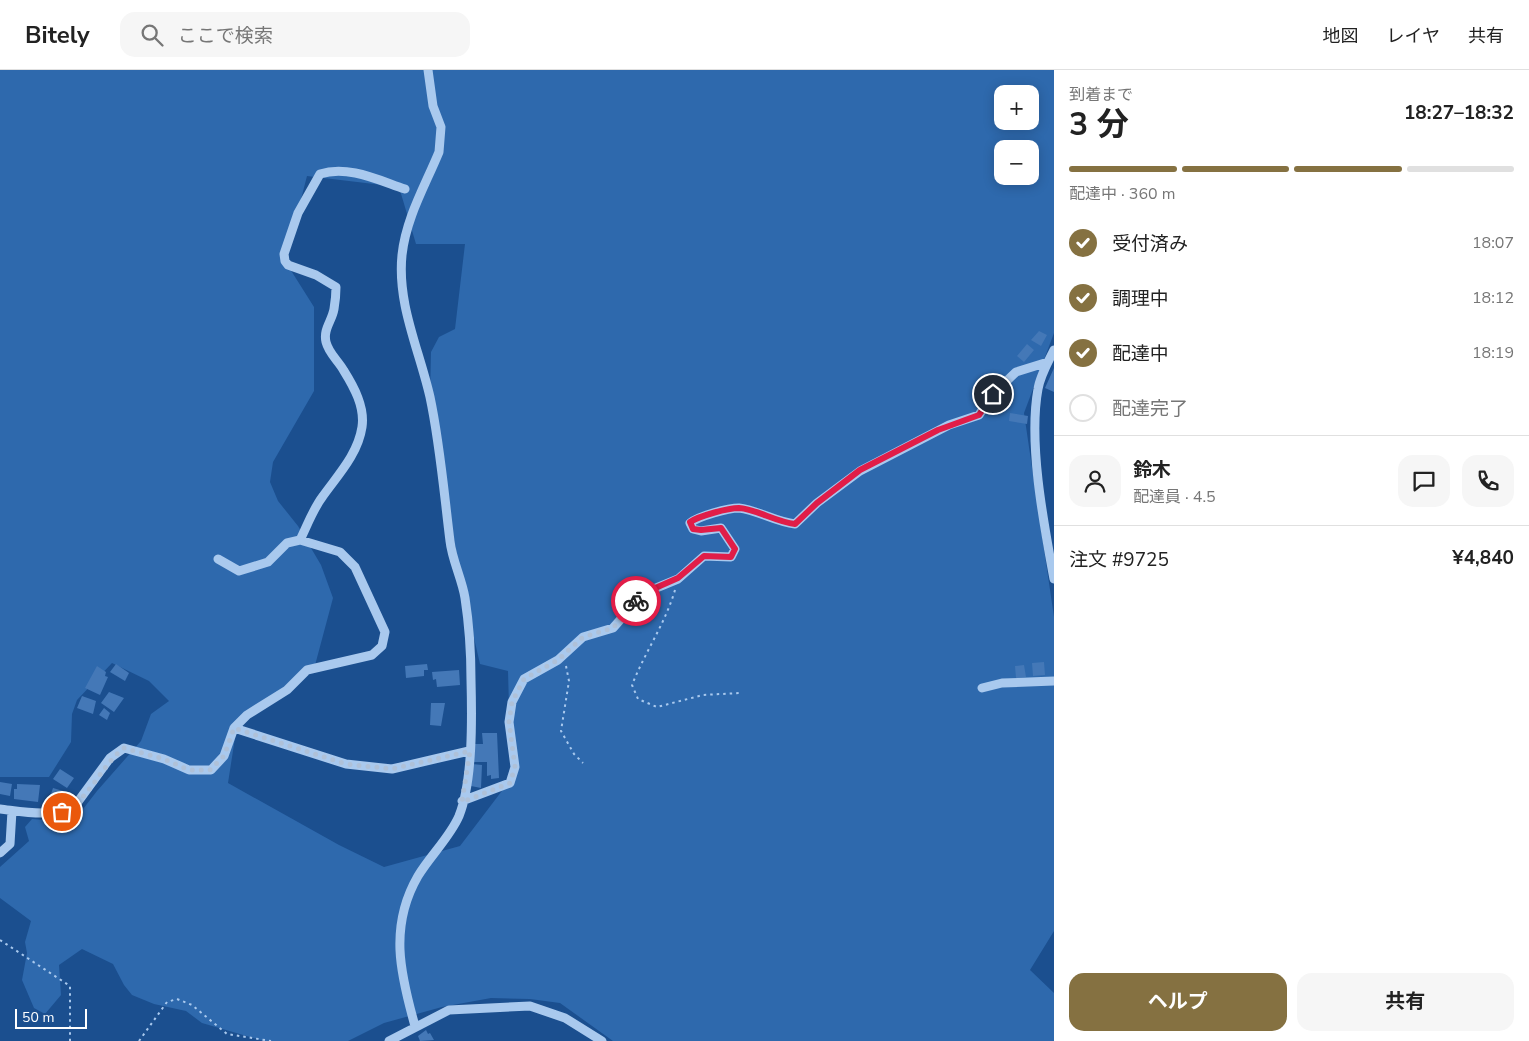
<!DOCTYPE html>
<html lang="ja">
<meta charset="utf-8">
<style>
body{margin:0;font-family:"Nunito Sans","Noto Sans JP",sans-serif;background:#f6f6f6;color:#222;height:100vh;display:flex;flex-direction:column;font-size:19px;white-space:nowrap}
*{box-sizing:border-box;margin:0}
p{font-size:16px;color:#767676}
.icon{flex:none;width:28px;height:28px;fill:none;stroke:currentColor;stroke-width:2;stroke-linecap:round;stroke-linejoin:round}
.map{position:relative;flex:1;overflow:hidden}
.sheet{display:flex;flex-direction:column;background:#fff;width:475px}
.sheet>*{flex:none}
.controls{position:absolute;left:994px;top:15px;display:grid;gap:10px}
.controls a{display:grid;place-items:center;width:45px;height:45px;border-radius:10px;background:#fff;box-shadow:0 2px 12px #0003;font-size:25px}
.scale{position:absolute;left:15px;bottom:12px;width:72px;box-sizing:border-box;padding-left:5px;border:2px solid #fff;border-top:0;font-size:14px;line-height:18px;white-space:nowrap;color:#fff;-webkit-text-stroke:4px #1b4f8f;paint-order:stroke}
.pin{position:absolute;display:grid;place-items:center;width:42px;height:42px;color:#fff;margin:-21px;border:2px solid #fff;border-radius:50%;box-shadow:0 1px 5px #0007}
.courier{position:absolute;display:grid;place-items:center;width:50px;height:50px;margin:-25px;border:4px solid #e11d48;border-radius:50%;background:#fff;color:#222;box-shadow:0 1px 6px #0007}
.summary em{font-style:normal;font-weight:700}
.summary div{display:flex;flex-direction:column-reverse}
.summary{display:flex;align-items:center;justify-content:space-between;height:85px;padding:0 15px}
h1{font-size:32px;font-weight:700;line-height:38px}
.bar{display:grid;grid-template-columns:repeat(4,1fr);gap:8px 5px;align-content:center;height:60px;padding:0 15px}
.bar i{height:6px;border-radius:4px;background:#e0e0e0}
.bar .current{background:#857141}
.bar p{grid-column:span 4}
.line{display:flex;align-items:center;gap:12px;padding:0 15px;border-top:1px solid #e0e0e0}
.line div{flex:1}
.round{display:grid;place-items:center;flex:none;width:52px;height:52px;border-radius:15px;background:#f6f6f6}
ol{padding:0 15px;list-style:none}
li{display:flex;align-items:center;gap:15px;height:55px}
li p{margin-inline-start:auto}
li .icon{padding:5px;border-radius:50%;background:#857141;color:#fff;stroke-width:4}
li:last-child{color:#767676}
li i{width:28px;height:28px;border:2px solid #e0e0e0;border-radius:50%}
.cta{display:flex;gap:10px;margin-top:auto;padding:10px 15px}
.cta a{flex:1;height:58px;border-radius:15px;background:#857141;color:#fff;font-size:20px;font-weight:700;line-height:58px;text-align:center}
.cta a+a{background:#f6f6f6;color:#222}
header{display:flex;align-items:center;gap:30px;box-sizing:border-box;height:70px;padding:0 25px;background:#fff;border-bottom:1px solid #e0e0e0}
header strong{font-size:24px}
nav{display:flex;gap:28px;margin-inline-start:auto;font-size:18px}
.search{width:350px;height:45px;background:#f6f6f6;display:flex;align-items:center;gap:12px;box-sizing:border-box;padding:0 18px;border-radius:15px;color:#767676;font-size:19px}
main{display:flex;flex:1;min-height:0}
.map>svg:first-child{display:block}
.green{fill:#2e69ad;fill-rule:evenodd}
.building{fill:#4478b7}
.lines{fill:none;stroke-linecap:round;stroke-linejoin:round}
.path{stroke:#a9c9ee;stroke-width:2;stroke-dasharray:2.5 4;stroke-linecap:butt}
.minor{stroke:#a9c9ee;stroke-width:9}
.done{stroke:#afc1d8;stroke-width:5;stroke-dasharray:0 9}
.route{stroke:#e11d48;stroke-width:6}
</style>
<header>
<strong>Bitely</strong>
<div class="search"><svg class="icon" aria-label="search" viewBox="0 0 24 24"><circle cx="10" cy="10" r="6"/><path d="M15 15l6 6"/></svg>ここで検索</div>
<nav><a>地図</a><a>レイヤ</a><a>共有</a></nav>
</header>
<main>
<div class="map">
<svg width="1054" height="971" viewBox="0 0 1054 971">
<rect width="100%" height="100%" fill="#1b4f8f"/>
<path class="green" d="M 0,0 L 1054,0 L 1054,263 L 1024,343 L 1054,547 L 1054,861 L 1030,900 L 1054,923 L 1054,971 L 613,971 L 560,933 L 530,929 L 491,928 L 442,937 L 384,953 L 348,971 L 264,971 L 202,953 L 186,941 L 154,934 L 132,925 L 124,915 L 113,894 L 82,879 L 59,895 L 61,925 L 45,944 L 34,938 L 22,910 L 27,883 L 25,872 L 31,851 L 0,828 L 0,797 L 29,771 L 25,757 L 32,749 L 73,752 L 97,721 L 141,671 L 151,644 L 169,631 L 149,611 L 112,593 L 77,630 L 72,644 L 71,672 L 49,707 L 0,707 ZM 1002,24 L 1030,24 L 1030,51 L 1002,51 ZM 1002,79 L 1030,79 L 1030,106 L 1002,106 ZM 307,106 L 399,117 L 416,174 L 465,174 L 455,259 L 439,267 L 431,282 L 430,327 L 461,511 L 480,594 L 508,601 L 511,709 L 460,776 L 384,797 L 339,775 L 228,713 L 237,655 L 314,599 L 333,528 L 321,495 L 298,456 L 278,431 L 270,412 L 273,392 L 314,321 L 314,237 L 285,191 Z"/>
<path class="building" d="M 1039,261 L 1047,265 L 1041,276 L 1031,270 Z
M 1027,274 L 1034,280 L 1024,292 L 1017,286 Z
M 1054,298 L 1054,322 L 1045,318 Z
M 1010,343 L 1028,346 L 1027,354 L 1009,351 Z
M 1044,592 L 1045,605 L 1033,606 L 1032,593 Z
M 116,594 L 129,603 L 125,611 L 110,602 Z
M 427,594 L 428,600 L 424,600 L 424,606 L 406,608 L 405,596 Z
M 1024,595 L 1026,607 L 1016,608 L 1015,596 Z
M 97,596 L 106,602 L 105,606 L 108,607 L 100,625 L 85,618 Z
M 459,600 L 460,615 L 437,617 L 436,609 L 433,610 L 432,602 Z
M 109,622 L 124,628 L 114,642 L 101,633 Z
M 82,626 L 96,631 L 93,644 L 77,638 Z
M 431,633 L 445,633 L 441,656 L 430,655 Z
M 104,638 L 110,643 L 107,650 L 99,645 Z
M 482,663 L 497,663 L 499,708 L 491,709 L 491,705 L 487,706 L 487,692 L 473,692 L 475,674 L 483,674 Z
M 472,694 L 482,695 L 481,718 L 471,716 Z
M 60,699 L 74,708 L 67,718 L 53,709 Z
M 0,712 L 12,714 L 10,726 L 0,724 Z
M 17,714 L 40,715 L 38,732 L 14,729 L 14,719 L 17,719 Z
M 53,718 L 70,723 L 68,731 L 50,727 Z
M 426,960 L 428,964 L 430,963 L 434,970 L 420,971 L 418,966 Z"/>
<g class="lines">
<path class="path" d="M 675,520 C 665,554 645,582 632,615 L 638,629 L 657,637 L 703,625 L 739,623
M 566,596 L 569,611 L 561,661 L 574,684 L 583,693
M 0,870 L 70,916 L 70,971
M 139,971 L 167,932 L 177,929 L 192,935 L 227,964 L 271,971"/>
<path class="minor" d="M 1054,280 C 1048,292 1040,306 1038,319 C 1028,373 1044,455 1054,509
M 300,470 C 307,456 313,439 323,426 C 338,405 358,384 362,357 C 365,337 354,317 344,301 C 338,290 329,284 326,272 C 323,259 332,251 334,239 C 335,233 336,224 336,217 L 316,205 L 288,195 L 285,191 L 284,184 L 298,143 L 320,104 C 348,95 378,110 405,119
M 218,489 L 239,501 L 268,492 L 287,473 L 300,470 L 340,482 L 355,497 L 385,562 L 382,576 L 372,585 L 307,600 L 287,620 L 247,645 L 234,658 L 346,694 L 392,699 L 469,681
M 982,618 L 1002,613 L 1054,611
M 462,731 L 510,713 L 515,697 L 509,652 L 512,632 L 524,609 L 558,590 L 583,567 L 613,558 L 644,523 L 678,509 L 704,486 L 731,487 L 735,479 L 721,458 L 701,461 L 693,459 L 690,453 C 699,446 728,438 739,438 C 757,440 776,452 795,454 L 817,433 L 860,401 L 949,355 L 979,345 L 993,324 L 1016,302 L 1048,292
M 0,739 C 25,742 56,749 77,733 L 110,688 L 124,678 L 164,689 L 189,700 L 211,700 L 224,686 L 234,658
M 0,783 L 10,774 L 12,741
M 415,956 C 400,903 389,856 418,806 C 430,786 450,767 459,746 C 473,711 472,648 471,610 C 471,584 469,554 465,528 C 462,509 452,490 450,471 C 444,423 440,374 430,327 C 419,279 397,234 402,185 C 406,148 425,116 439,82 L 441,57 L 433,36 L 428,0
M 389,971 L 449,940 L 530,936 L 565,948 L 602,971"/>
</g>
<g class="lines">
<path class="done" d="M 62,742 C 90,730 100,696 124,678 L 164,689 L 189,700 L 210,700 L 224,686 L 234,658 L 346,694 L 392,699 L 470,681 L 462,732 L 510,713 L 515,697 L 509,652 L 512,632 L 524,609 L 558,590 L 583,567 L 613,558 L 636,531"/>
<path class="route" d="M 636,531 L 644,523 L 678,508 L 704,486 L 731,487 L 735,479 L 721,458 L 701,460 L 693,459 L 690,452 C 699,446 728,438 739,438 C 756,439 776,452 795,454 L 817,433 L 860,400 L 938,360 L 979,345 L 993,324"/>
</g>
</svg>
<div class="controls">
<a>+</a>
<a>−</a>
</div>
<div class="scale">50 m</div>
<div class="pin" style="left:62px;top:742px;background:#ea580c"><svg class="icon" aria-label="bag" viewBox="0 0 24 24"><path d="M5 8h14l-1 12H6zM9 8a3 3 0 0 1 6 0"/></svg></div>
<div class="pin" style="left:993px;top:324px;background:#1f2937"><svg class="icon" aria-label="home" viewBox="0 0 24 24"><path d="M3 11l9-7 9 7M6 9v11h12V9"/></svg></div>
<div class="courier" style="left:636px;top:531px"><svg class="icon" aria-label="bike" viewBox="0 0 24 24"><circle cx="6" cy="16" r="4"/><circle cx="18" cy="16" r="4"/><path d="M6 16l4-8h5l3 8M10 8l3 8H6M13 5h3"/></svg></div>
</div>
<section class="sheet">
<div class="summary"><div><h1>3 分</h1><p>到着まで</p></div><em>18:27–18:32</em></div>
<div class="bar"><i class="current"></i><i class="current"></i><i class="current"></i><i></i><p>配達中 · 360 m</p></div>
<ol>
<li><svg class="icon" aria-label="check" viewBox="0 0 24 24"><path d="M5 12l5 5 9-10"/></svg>受付済み<p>18:07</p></li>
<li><svg class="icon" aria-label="check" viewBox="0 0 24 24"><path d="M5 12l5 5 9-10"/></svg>調理中<p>18:12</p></li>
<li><svg class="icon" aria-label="check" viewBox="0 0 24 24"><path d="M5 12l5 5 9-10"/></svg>配達中<p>18:19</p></li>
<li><i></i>配達完了</li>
</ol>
<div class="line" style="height:90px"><a class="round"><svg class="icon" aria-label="person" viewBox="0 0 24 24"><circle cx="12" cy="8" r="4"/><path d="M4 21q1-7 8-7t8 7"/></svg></a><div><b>鈴木</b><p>配達員 · 4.5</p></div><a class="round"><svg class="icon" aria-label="chat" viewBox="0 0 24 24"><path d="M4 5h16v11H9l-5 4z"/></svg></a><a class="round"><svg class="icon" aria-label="phone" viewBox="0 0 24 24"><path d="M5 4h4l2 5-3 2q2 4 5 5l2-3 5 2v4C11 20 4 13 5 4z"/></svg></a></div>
<div class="line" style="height:65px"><div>注文 #9725</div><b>¥4,840</b></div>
<div class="cta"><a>ヘルプ</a><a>共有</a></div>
</section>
</main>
